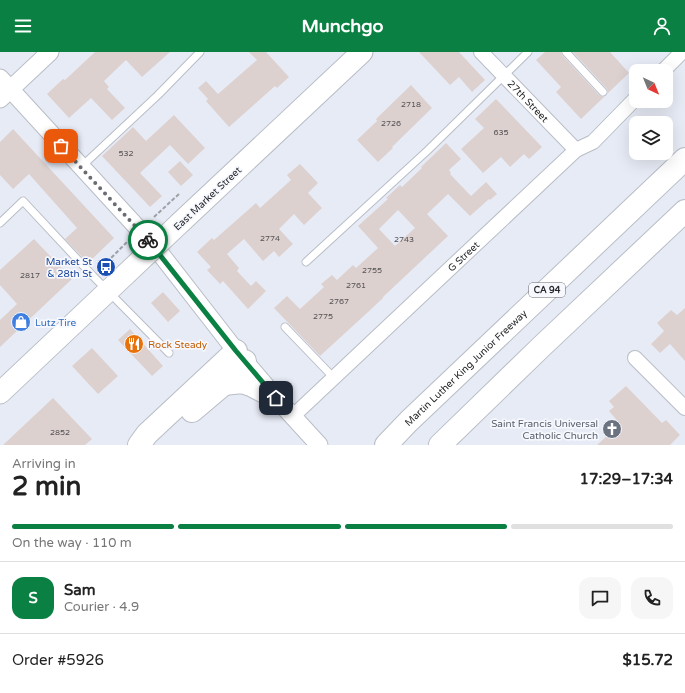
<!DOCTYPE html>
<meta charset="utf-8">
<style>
body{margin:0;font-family:"Varela Round",sans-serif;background:#f6f6f6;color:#222;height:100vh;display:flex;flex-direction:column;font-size:15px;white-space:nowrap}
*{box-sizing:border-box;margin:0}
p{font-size:13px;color:#767676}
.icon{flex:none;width:22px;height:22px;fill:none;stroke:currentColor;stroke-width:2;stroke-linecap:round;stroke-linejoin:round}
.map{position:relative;height:393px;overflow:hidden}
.side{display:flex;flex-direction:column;background:#fff;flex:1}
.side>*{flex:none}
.needle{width:26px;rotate:137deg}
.buttons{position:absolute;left:629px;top:12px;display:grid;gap:8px}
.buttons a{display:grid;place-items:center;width:44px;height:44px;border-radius:8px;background:#fff;box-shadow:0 4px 16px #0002;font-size:20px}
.pin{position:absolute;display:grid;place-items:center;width:34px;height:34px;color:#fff;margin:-17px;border-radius:8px;box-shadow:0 2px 6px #0006}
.courier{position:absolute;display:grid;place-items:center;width:40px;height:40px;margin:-20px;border:3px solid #0b8043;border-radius:50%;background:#fff;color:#222;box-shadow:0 1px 5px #0007}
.head em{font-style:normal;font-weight:700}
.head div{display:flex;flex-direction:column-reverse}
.head{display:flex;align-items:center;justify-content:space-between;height:68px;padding:0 12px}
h1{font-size:26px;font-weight:700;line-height:30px}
.bar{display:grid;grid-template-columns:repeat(4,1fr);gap:6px 4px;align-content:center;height:48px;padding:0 12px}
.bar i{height:5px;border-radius:3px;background:#e0e0e0}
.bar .active{background:#0b8043}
.bar p{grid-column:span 4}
.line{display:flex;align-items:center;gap:10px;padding:0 12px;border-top:1px solid #e0e0e0}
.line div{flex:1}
.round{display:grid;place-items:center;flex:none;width:42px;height:42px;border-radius:12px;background:#f6f6f6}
header{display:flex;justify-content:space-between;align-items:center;height:52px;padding:0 12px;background:#0b8043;color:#fff;font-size:18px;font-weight:700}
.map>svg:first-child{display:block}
.building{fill:#ddd1cf;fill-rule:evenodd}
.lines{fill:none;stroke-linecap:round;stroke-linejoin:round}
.service-casing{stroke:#b8bdc6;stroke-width:9}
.minor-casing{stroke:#b8bdc6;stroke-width:16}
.tertiary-casing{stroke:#b8bdc6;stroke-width:19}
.primary-casing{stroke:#b8bdc6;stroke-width:23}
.motorway-casing{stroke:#b8bdc6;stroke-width:24}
.path{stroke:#9da0a7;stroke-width:2;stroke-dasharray:4 2;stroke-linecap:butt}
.service{stroke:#fff;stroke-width:7}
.minor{stroke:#fff;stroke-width:14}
.tertiary{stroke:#fff;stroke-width:17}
.primary{stroke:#fff;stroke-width:21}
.motorway{stroke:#fff;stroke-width:22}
.primary-bridge-casing{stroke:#b8bdc6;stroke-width:23;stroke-linecap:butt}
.primary-bridge{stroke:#fff;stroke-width:21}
.done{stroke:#6a6c72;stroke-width:4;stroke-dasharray:0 7.2}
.route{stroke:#0b8043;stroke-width:5}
.labels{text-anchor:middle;stroke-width:3.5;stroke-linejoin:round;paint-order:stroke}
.number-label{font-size:8px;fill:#545254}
.shield{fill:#f6f8fe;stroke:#64666a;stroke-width:1}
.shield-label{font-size:9px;font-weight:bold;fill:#26282b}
.street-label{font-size:10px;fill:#26282b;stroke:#f6f8fe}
.transit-label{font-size:10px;fill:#164399;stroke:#f6f8fe;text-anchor:end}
.shop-label{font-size:10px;fill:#366cbe;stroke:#f6f8fe;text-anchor:start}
.food-label{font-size:10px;fill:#c56008;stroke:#f6f8fe;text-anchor:start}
.worship-label{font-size:10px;fill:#5b616d;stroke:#f6f8fe;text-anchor:end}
</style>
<header><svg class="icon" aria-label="menu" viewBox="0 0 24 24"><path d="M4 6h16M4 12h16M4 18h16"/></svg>Munchgo<svg class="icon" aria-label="person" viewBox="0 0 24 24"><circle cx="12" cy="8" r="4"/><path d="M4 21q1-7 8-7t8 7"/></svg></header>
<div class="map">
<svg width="685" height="393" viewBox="0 0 685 393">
<rect width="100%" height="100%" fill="#e7ebf5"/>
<path class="building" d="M 95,0 L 170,0 L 142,25 L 126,8 L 104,29 L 109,35 L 107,37 L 125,56 L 112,68 L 91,46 L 69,66 L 47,42 L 63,27 L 65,28 Z
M 249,0 L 266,0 L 289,25 L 277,36 L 275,34 L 229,75 L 206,49 L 208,47 L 198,36 L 206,29 L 218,42 L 257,8 Z
M 419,0 L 459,0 L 485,28 L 472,40 L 459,25 L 450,33 Z
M 545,0 L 561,0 L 562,3 L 599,43 L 604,45 L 581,67 L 556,40 L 561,35 L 536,8 Z
M 573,0 L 610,0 L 629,21 L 608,41 L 607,37 Z
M 411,33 L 432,56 L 392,95 L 393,96 L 378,110 L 357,88 L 377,69 L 376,67 Z
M 496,47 L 542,95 L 529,107 L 524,102 L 510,115 L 501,105 L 483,121 L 461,97 L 484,76 L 475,67 Z
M 174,63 L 205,96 L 188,112 L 170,93 L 140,121 L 162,144 L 150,155 L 102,104 L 133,75 L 146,89 Z
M 13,77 L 114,186 L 88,211 L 65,187 L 77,176 L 29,122 L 13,137 L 0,123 L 0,90 Z
M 446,91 L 461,107 L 449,118 L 451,121 L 450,122 L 471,144 L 486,130 L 497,142 L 490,148 L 489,147 L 470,164 L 448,142 L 427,162 L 448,184 L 383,245 L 383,246 L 367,261 L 320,304 L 274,256 L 287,244 L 300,257 L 324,235 L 321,232 L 332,223 L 337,228 L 353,213 L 356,216 L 378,196 L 358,174 L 388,147 L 386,146 L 400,133 L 402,135 L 422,116 L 421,115 ZM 398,158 L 415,176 L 395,194 L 379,177 Z
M 180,109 L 193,123 L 181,134 L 168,120 Z
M 300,112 L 318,131 L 308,141 L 322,156 L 304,173 L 294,162 L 279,177 L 293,192 L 279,205 L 274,199 L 263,209 L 244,187 L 227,202 L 239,216 L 237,219 L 251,234 L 256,229 L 266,239 L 248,257 L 223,229 L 220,232 L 207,218 L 211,215 L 197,200 L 212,186 L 214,188 L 256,151 L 260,156 L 291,128 L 287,123 Z
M 34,187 L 72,227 L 0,295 L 0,268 L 17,252 L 0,233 L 0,218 Z
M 163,240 L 180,259 L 168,270 L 151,251 Z
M 685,256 L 685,309 L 670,292 L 660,301 L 651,292 L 664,279 L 657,271 L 671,258 L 677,263 Z
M 130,277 L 163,314 L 152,324 L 118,288 Z
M 92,296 L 118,324 L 98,342 L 72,314 Z
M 626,334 L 662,371 L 666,368 L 680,383 L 670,393 L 597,393 L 620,372 L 609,359 L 614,355 L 609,349 Z
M 53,346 L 92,387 L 85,393 L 3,393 Z"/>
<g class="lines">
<defs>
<path id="service" d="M 566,0 L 603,40
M 81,115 L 158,43 L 200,0
M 0,171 L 23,149 L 93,224 L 169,301
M 306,210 L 427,99 L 528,0
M 285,275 L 334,326"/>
<g id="minor">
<path id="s1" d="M 481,0 L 576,98"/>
<path d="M 663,19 L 682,0"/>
<path d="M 635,306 L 685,356"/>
<path id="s2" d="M 292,365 L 576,98 L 593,90 L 636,46"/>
</g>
<path id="tertiary" d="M 0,26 L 156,196 L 236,299 L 276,346 L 319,393
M 0,47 L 50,0"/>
<path id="primary" d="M 181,170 L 362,0
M 0,341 L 126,222"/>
<g id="motorway">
<path d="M 224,332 L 242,330 L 251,333 L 276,346"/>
<path d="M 192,359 L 224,332 L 245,309"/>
<path d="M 139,393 L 147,382 L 236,299"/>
<path id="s3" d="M 386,393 L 409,369 L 685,107"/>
<path d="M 440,393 L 541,295 L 685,159"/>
</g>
</defs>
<use href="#service" class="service-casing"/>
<use href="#minor" class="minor-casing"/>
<use href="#tertiary" class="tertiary-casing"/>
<use href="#primary" class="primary-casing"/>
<use href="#motorway" class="motorway-casing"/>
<path class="path" d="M 154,165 L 180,141
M 107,210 L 130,187"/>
<use href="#service" class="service"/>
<use href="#minor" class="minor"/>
<use href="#tertiary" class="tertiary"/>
<use href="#primary" class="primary"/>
<use href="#motorway" class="motorway"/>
<defs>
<path id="primary-bridge" d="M 126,222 L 181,170"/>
</defs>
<use href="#primary-bridge" class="primary-bridge-casing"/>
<use href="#primary-bridge" class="primary-bridge"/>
</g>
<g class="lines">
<path class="done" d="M 61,94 L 148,188"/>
<path class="route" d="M 148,188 L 236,299 L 276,346"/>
</g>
<defs>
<symbol id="bus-disc" viewBox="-11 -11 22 22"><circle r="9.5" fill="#1a4fb4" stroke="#f6f8fe"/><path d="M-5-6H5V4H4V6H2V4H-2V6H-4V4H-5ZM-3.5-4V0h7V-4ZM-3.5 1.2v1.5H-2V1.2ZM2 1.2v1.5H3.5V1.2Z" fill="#fff"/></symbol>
<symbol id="shop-disc" viewBox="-11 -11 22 22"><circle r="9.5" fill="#3f7fe0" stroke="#f6f8fe"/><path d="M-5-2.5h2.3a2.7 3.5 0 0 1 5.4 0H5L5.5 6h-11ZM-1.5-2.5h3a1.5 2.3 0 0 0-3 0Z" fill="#fff"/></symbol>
<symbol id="restaurant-disc" viewBox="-11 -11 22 22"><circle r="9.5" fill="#e8710a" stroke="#f6f8fe"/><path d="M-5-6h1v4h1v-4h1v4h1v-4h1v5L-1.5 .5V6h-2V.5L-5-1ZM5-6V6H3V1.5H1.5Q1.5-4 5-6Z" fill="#fff"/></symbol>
<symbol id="church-disc" viewBox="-11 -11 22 22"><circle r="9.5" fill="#6b7280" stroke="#f6f8fe"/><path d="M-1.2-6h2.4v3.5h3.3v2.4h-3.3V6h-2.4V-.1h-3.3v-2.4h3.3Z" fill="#fff"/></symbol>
</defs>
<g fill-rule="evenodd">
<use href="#bus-disc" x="95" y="204" width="22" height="22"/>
<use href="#shop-disc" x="10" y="259" width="22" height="22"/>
<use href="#restaurant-disc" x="123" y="281" width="22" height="22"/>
<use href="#church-disc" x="601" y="366" width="22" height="22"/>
</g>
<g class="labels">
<g class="number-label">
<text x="411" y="55">2718</text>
<text x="391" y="74">2726</text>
<text x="501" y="83">635</text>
<text x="126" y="104">532</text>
<text x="270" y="189">2774</text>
<text x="404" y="190">2743</text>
<text x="372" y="221">2755</text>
<text x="30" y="226">2817</text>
<text x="356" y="236">2761</text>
<text x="339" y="252">2767</text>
<text x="323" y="267">2775</text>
<text x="60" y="383">2852</text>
</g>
<rect class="shield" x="529" y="231" width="36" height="14" rx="3"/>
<g class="shield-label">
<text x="547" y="241">CA 94</text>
</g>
<g class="street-label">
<text dy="4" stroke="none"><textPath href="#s1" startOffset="68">27th Street</textPath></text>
<text transform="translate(207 146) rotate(-43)" y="4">East Market Street</text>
<text dy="4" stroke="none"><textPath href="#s2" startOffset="235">G Street</textPath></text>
<text dy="4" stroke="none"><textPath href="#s3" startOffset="111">Martin Luther King Junior Freeway</textPath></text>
</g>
<g class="transit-label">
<text x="92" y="213">Market St<tspan x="92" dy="12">&amp; 28th St</tspan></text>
</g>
<g class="shop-label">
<text x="35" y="274">Lutz Tire</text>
</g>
<g class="food-label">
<text x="148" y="296">Rock Steady</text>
</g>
<g class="worship-label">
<text x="598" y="375">Saint Francis Universal<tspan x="598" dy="12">Catholic Church</tspan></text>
</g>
</g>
</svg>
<div class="buttons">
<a><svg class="needle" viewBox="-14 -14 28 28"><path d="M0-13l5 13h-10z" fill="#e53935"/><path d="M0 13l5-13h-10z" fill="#767676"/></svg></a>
<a><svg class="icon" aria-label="layers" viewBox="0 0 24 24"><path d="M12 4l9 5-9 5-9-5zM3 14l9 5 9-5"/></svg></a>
</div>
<div class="pin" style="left:61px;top:94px;background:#ea580c"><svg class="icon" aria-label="bag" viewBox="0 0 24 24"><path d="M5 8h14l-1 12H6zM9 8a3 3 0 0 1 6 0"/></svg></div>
<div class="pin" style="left:276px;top:346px;background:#1f2937"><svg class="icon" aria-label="home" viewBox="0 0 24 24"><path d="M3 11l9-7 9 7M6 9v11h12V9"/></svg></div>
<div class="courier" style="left:148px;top:188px"><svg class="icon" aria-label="bike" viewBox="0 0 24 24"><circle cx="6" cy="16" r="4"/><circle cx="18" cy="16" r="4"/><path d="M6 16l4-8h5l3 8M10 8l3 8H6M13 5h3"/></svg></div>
</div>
<section class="side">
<div class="head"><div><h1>2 min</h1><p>Arriving in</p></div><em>17:29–17:34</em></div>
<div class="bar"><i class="active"></i><i class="active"></i><i class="active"></i><i></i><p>On the way · 110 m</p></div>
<div class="line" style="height:72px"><b class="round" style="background:#0b8043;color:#fff">S</b><div><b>Sam</b><p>Courier · 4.9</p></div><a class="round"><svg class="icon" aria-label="chat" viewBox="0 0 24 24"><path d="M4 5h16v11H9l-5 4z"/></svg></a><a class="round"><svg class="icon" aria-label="phone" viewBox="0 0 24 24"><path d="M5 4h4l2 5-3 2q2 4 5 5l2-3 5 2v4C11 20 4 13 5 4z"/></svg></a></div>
<div class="line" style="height:52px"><div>Order #5926</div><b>$15.72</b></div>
</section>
